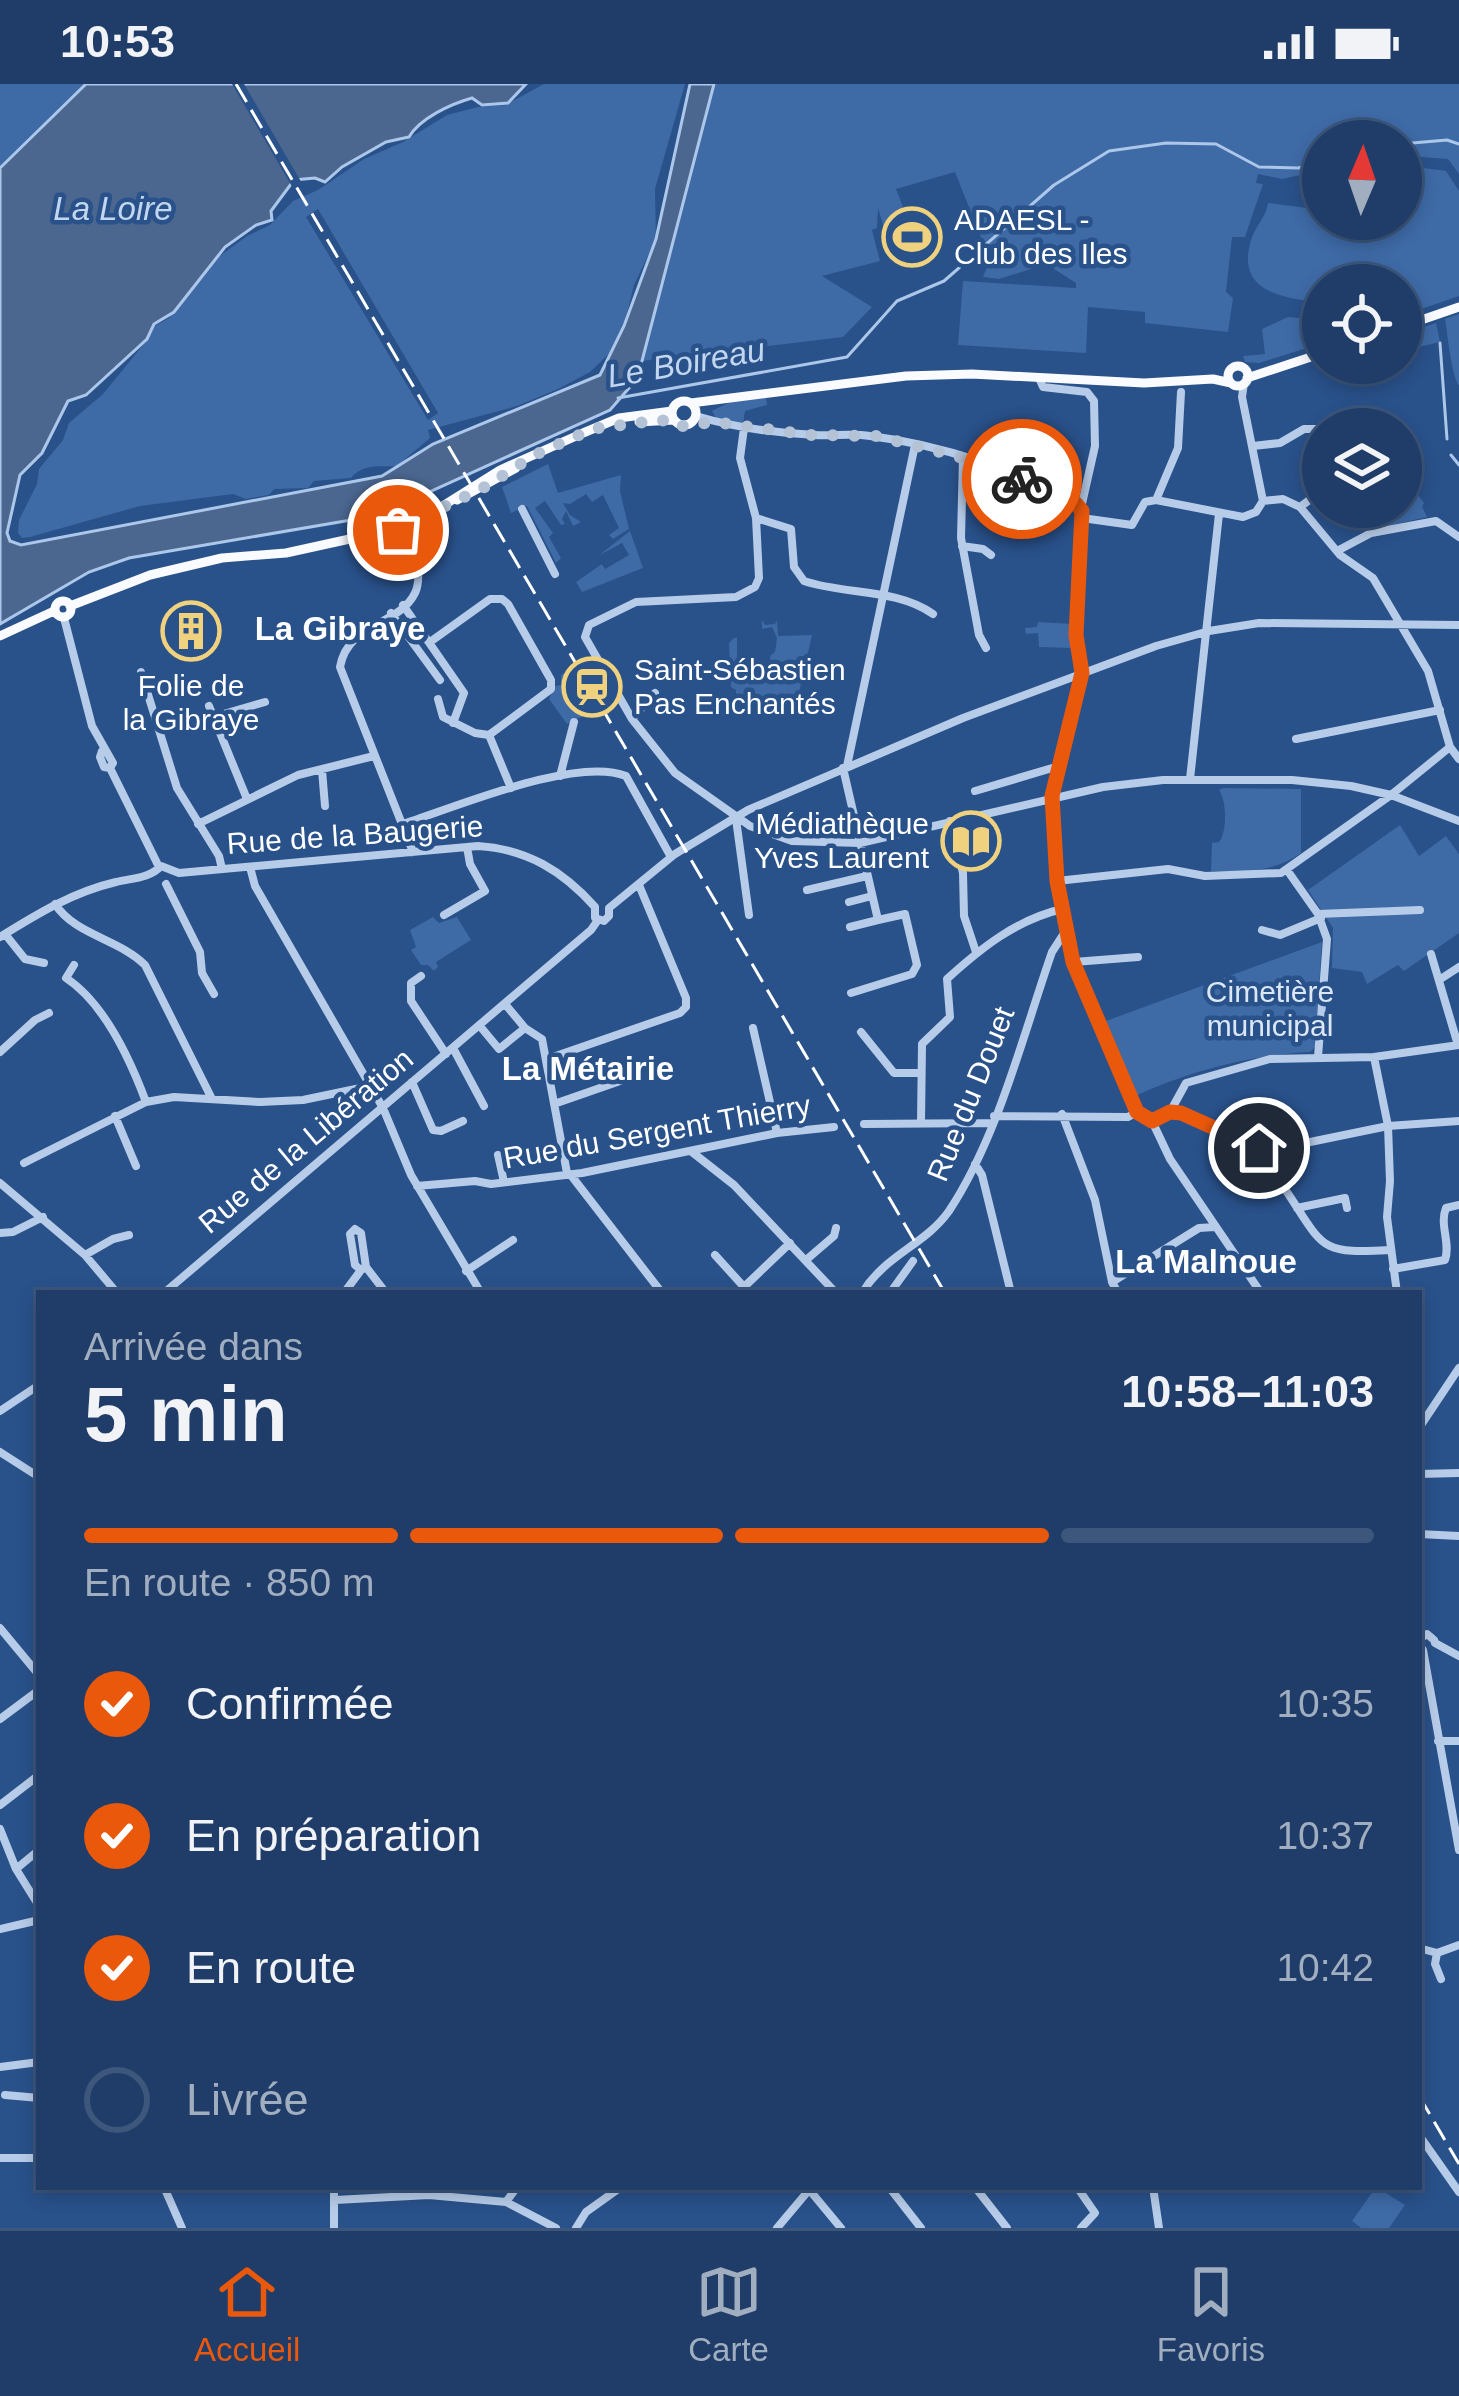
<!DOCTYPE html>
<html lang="fr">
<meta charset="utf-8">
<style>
body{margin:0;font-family:Arial,sans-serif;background:#27446e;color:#f1f3f6;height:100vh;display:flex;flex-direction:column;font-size:45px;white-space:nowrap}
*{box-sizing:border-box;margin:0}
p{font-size:39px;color:#a1aec0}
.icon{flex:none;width:66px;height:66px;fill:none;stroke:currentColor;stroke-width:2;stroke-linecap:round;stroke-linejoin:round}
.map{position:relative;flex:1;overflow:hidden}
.drawer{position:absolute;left:36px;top:1206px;width:1386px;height:900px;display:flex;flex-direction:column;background:#1f3d68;border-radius:0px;box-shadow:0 6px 18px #0003,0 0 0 3px #3c567c}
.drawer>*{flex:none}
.needle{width:78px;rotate:2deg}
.fabs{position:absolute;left:1302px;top:36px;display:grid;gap:24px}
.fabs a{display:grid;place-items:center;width:120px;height:120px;border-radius:50%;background:#1f3d68;box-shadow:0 6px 18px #0003,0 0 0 3px #3c567c;font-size:60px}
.pin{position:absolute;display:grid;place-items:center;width:102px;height:102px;color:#fff;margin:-51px;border:6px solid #fff;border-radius:50%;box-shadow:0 3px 12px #0007}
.courier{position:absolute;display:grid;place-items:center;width:120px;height:120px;margin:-60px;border:9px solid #ea580c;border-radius:50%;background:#fff;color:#222;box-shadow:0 3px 15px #0007}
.summary em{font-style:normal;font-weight:600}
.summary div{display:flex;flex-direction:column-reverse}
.summary{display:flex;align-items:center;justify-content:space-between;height:204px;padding:0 48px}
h1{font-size:78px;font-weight:600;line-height:90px}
.bar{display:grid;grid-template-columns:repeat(4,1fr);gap:18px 12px;align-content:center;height:144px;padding:0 48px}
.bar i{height:15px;border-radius:9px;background:#3c567c}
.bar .current{background:#ea580c}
.bar p{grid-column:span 4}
ol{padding:0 48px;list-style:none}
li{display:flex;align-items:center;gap:36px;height:132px}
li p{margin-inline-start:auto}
li .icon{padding:12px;border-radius:50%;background:#ea580c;color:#fff;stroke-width:4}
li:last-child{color:#a1aec0}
li i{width:66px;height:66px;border:6px solid #3c567c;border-radius:50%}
.status{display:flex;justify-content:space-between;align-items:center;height:84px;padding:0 60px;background:#1f3d68;direction:ltr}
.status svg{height:33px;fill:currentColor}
.dock{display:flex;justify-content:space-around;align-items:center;height:168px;border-top:3px solid #3c567c;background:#1f3d68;font-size:33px;color:#a1aec0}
.dock a{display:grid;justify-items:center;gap:6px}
.dock .current{color:#ea580c}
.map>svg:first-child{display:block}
.green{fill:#3e6aa6;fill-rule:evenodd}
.water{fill:#4b6790;stroke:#acc7e9;stroke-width:3}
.pier{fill:#29518a}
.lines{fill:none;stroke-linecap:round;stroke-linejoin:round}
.stream{stroke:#acc7e9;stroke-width:3}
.minor{stroke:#b7cce9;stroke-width:8}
.major{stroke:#f9fbfe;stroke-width:9}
.rail{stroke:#fff;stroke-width:3;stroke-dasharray:21 9;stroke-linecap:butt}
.done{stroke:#b4c2d6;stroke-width:12;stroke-dasharray:0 21.6}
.route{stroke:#ea580c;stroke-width:15}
.labels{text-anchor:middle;stroke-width:9;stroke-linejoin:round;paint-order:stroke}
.poi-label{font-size:30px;fill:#fff;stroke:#29518a;text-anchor:start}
.street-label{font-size:30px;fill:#fff;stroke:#29518a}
.park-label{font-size:30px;fill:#dbe7f7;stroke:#29518a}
.water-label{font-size:33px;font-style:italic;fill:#c3d6f0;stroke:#29518a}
.neighbourhood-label{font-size:33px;font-weight:bold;fill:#fff;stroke:#29518a}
</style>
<div class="status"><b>10:53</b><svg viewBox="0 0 49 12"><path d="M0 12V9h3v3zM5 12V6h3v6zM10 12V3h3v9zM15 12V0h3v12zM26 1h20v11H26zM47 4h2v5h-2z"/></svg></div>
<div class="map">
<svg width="1459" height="2144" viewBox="0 0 1459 2144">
<rect width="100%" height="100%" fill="#29518a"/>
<path class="green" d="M 0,0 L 107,0 L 31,53 L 0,84 Z
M 544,0 L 685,0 L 655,105 L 656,155 L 634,201 L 624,242 L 612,267 L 590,288 L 558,305 L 517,322 L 428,346 L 430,354 L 397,382 C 380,383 363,379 351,394 L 314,397 L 308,404 L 274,405 L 269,411 L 246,415 L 233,410 L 140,422 L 30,453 L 22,454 L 18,449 L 19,436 L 37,400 L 39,385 L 63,356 L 69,339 L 103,310 L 148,255 L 153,243 L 169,234 L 210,179 L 247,152 L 270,141 L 293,117 L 318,106 L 364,75 L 403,58 L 447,31 L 478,23 L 505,21 ZM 318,125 L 438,329 L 428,336 L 306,133 Z
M 714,0 L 1459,0 L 1459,90 L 1448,75 L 1407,72 L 1406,79 L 1401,78 L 1401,57 L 1323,57 L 1323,86 L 1282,95 L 1258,90 L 1256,99 L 1263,100 L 1245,153 L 1232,153 L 1226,208 L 1233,214 L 1228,248 L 1145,239 L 1145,228 L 1088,223 L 1086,269 L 958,261 L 963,197 L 1076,204 L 1076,199 L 1054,185 L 1053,178 L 999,195 L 983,193 L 990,176 L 955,88 L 896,105 L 909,138 L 885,147 L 878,124 L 877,144 L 872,146 L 880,177 L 822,192 L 872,223 L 843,253 L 642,277 Z
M 1424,84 L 1446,87 L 1459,107 L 1459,212 L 1401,232 L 1401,201 L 1323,201 L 1323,219 C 1284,214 1233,209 1252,153 C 1257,140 1266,133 1268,119 L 1323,126 L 1323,135 L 1402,136 L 1408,129 L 1402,120 L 1422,96 Z
M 1459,230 L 1459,302 C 1451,289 1448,253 1445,235 Z
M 1288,233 L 1323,236 L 1323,259 L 1259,279 L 1245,278 L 1243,272 L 1265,270 L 1262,245 Z
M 1436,239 L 1440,258 L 1402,267 L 1401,250 Z
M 766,314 L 767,321 L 745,327 L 743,340 L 716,334 L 712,327 L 730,318 Z
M 548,380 L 558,409 L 621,391 L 620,407 L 629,445 L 613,455 L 609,451 L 619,444 L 603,411 L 592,418 L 586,410 L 570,420 L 563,419 L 570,431 L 581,438 L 573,442 L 566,427 L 562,435 L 565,440 L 561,441 L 545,417 L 535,424 L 553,449 L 549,453 L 561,474 L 556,479 L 527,422 L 511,429 L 502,403 Z
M 1401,400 L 1404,409 L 1415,407 L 1424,419 L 1422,423 L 1427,433 L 1368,446 L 1354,423 L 1401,423 Z
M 630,447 L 643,484 L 582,508 L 576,498 L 602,480 L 605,485 L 629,471 L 622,459 L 598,472 Z
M 762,536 L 765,541 L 775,540 L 777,536 L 778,552 L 812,551 L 798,613 L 736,615 L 736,606 L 731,603 L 729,559 L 734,554 L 737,554 L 737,573 L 752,574 L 754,588 L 762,596 L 771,596 L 770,572 L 775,568 L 777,554 L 772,543 L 762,545 Z
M 1038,538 L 1073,540 L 1073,564 L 1039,563 L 1038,549 L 1026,550 L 1025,544 L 1037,543 Z
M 568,587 L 591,628 L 567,640 L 549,615 L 555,602 L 561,601 L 561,591 Z
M 1223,704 L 1301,705 L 1301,769 C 1273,789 1245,787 1211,787 L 1212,759 L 1219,758 C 1227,748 1227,718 1219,706 Z
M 1400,741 L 1419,772 L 1446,752 L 1459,770 L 1459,849 L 1404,887 L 1398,881 L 1367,900 L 1362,888 L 1332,884 L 1333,844 L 1308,806 Z
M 433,833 L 439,839 L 457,833 L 471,856 L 436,878 L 438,883 L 434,887 L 428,881 L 421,881 L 411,866 L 416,863 L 410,846 Z
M 1322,858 L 1315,963 L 1310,968 C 1251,971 1188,987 1135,1012 L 1103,938 Z
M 1376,2103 L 1405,2121 L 1389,2144 L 1361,2144 L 1352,2137 Z"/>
<path class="water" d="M 86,0 L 526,0 L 508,19 L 482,21 L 472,14 C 451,20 420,34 409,53 L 386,58 L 342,83 L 325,98 L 315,94 L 294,96 L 271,127 L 272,136 L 256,141 L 225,163 L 174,228 L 154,240 L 147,255 L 86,311 L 68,317 L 42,369 L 20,391 L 7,449 L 10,457 L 21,461 L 382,392 L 433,360 L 600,291 L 624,242 L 656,155 L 690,0 L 714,0 L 642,277 L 630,303 L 610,326 L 396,423 L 357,435 L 129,474 L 89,488 L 0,540 L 0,84 Z"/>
<path class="pier" d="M 232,0 L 244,0 L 303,101 L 294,106 Z"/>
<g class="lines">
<path class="stream" d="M 1401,60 L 1447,56 L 1459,60
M 1440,259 L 1447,355
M 618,314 L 847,273 L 897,217 L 944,197 L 1054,101 L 1109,67 L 1166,59 L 1216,60 L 1259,83 L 1298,84 L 1323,78
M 1451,371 L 1459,381"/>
<path class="minor" d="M 1039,294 L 1043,303 L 1087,308 L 1094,317 L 1095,362 L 1081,424 L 1076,552 L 1081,589 L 1052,712 L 1057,797 L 1073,878 L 1137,1028 L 1152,1037 L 1170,1075 L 1261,1209
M 1244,299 L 1242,313 L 1263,417
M 696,332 C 733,343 775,349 815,351 C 833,352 852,349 870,352 C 936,360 1025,387 1080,423
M 744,344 L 740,374 L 756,434 L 759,494 L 755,503 L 736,513 L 636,518 L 589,541 L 585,553 L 632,635 L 675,689 L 750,742 L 792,757 L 860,759 L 1103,703 L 1163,696 L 1292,696 L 1351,702 L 1391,711 L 1459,737
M 1323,344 L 1368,327 L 1374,329 L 1379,345
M 1253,362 L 1280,359 L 1304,345 L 1323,345
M 963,374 L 961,454 L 979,551 L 986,564
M 1156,416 L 1243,433 L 1256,428 L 1263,417 L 1283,415 L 1300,423 L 1340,471 L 1373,494 L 1428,587 L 1450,663 L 1459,675
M 1156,416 L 1178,364 L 1181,308
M 1300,423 L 1323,406
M 522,425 L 555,490
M 756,434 L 791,445 L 794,483 L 804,497 C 845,511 896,504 933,530
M 1082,434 L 1132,441 L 1145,418 L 1156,416
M 405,454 L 414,471
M 962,462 L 983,465 L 991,471
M 1337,467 L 1371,449 L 1436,437 L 1459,453
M 403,521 L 464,609 L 453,639
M 391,529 L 440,596
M 64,534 L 92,642 L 113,679 L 110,684
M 430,558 L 490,515 L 502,515 L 508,520 L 551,596 L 551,605 L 489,651
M 141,588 L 177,704 L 219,772 L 222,785
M 438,615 L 443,633 L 475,649 L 489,651
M 209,622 L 247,715
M 213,633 L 265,618
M 632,635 L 655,609
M 489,651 L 511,704
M 1296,655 L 1440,626
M 102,667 L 100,673 L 104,683 L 110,684 L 159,783
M 847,682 L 915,361
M 843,684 L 878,836 L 905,830 L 917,881 L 912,890 L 851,909
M 322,686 L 325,722
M 560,692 L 574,638
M 1190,695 L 1219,430
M 975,707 L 1059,682
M 736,735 L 749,831
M 950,737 L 963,789 L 964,832 L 976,868
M 198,740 L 298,691 L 374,672
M 403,740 C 456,723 576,672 626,692 L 671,773
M 413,768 L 340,583 C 348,538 399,542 415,509 C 422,496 416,466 414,450
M 250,783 L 255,802 L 383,1024 L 411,1091 L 481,1209
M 1287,786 L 1318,830 L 1327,855 L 1318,973
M 1057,797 L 1168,785 L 1205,792 L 1281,789 L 1391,711 L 1450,663
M 166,800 L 200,868 L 202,889 L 214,910
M 807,806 L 867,792
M 849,818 L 872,812
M 55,820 C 75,851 119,855 145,881 L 212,1015
M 1318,830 L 1420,826
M 444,831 L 485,807 L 470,780 L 467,763
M 850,843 L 878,836
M 1262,846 L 1280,851 L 1321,834
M 5,850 L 25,875 L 44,879
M 0,853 C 37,830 73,808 116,798 C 133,794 150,794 161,782 L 179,789 L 478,762 C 527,765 563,787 595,823 L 595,834 L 604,837 L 609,832 L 609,824 L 675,770 L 748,726 L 963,634 L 1156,562 L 1209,547 L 1259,539 L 1459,541
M 1431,870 L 1458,961
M 1074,878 L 1138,873
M 74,881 L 66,894 C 104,919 130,975 146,1018
M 421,892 L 411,899 L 411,917 L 446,970
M 1439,896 L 1459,883
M 505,920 L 525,944 L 542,955 L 567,1089
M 479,941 L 499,965 L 525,944
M 753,944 L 777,1049
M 861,948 L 894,989 L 921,989
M 453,964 L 484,1022
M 0,968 L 35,936 L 49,929
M 1374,973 L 1388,1042 L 1459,1037
M 547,975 L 680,929 L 686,923 L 686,914 L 639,801
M 412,998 L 433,1046 L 441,1047 L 463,1037
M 554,1020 L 646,988
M 1170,1028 C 1209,1031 1237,1062 1276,1065 L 1388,1042 L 1390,1097 L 1387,1133 L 1397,1209
M 1062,1030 L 1095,1116 L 1112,1198 L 1118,1209
M 115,1032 L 136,1082
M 994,1032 L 1128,1033 L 1137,1028
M 1152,1037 L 1170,1028 L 1186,999 L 1270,975 L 1374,973 L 1459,961
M 921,1038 L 922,960 L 950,933 L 947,895 C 981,864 1016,836 1062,825
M 864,1040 L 991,1039
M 692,1068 L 734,1101 L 836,1209
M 498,1071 L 504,1098
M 24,1079 L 146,1018 L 174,1013 L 260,1018 L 303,1016 L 370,1002
M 975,1080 L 982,1091 L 1011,1209
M 570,1090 L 662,1209
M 0,1099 L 85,1171 L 117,1209
M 417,1102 L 475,1097 L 491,1100 L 582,1089 L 777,1049 L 834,1043
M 1287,1108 C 1324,1164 1319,1170 1389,1166
M 1297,1124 L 1345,1114 L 1347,1124
M 0,1149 L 13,1148 L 43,1133
M 85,1171 L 113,1155 L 129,1151
M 715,1171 L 744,1203
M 806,1176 L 834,1152 L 836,1144
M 366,1183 L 361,1149 L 355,1145 L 350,1150 L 355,1181 L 361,1186 L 366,1183 L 386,1209
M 1393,1185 L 1445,1176 C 1451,1159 1439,1141 1446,1124 L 1459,1121
M 466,1187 L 513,1156
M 1112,1198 L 1199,1144 L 1215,1143
M 164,1209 L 591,846 L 598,836
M 344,1209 L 361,1186
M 744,1209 L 744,1203 L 790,1159
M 862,1209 C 885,1171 925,1161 949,1127 C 998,1053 1023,951 1052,868 L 1065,848
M 890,1209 L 913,1177
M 0,1327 L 39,1301
M 1419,1344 L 1459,1284
M 0,1368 L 39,1393
M 1419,1390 L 1459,1389
M 1419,1450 L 1459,1452
M 0,1544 L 39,1591
M 1419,1555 L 1427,1550 L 1434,1556
M 1435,1559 L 1459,1572
M 1423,1566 L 1459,1766
M 0,1635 L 39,1606
M 1438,1657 L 1459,1657
M 0,1721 L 39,1691
M 0,1745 L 16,1785 L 39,1822
M 16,1785 L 39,1766
M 0,1845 L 39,1836
M 1419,1864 L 1437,1869 L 1459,1861
M 1437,1869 L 1435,1880 L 1441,1895
M 0,1983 L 39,1978
M 5,2011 L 39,2014
M 1419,2051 L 1459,2108
M 0,2074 L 39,2074
M 164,2103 L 182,2144
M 807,2103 L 841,2144
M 889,2103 L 921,2144
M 975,2103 L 1007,2144
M 1077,2103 L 1095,2129 L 1081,2144
M 1153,2103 L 1159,2144
M 335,2116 L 429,2111 L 506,2118 L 556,2144
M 506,2118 L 517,2103
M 334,2144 L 334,2103
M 576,2144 L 586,2128 L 621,2103
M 777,2144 L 809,2106"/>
<path class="major" d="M 1401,243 L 1459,223
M1228 292a10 10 0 1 1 20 0a10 10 0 1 1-20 0Z
M 1247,294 L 1323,269
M672 329a12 12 0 1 1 24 0a12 12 0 1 1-24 0Z
M 691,319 L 906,292 L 972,290 L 1144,299 L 1213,295 L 1231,299
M 639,338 L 673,336
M 457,416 L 516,384
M398 445a9 9 0 1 1 18 0a9 9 0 1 1-18 0Z
M 410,437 L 433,428 L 500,386 L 583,349 L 619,334 L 672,327
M55 525a8 8 0 1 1 16 0a8 8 0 1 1-16 0Z
M 70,522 L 150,491 L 222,474 L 286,469 L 377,449 L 399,440
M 0,552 L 54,527"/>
<path class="rail" d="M 236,0 L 945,1209
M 1419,2012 L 1459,2080"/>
</g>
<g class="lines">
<path class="done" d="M 398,446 L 403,454 L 412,453 L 433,428 L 483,404 L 535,371 L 592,345 L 652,337 L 673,336 L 682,342 L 714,338 L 811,351 L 876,352 L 995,382 L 1022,395"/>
<path class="route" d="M 1022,395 L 1076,420 L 1082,427 L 1076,551 L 1082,589 L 1052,712 L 1057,797 L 1073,878 L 1137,1028 L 1152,1037 L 1170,1028 L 1181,1029 L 1259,1064"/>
</g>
<defs>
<symbol id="stadium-ring" viewBox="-11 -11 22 22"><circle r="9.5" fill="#29518a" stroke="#f0d27e" stroke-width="1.5"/><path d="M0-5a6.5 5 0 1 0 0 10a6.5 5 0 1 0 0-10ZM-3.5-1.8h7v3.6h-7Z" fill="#f0d27e"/></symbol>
<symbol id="building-ring" viewBox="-11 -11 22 22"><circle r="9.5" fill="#29518a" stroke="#f0d27e" stroke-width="1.5"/><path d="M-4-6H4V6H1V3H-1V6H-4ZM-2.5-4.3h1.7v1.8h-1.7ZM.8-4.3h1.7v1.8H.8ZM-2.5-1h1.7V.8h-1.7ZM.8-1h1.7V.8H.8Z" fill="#f0d27e"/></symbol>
<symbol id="station-ring" viewBox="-11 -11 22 22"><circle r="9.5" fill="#29518a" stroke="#f0d27e" stroke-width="1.5"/><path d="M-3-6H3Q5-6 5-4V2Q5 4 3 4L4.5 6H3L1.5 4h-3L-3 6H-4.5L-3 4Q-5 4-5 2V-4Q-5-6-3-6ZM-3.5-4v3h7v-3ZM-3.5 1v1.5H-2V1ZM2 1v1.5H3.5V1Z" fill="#f0d27e"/></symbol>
<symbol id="library-ring" viewBox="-11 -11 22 22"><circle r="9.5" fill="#29518a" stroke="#f0d27e" stroke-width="1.5"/><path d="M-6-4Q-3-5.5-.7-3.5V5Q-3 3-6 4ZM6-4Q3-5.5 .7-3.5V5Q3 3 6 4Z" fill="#f0d27e"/></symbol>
</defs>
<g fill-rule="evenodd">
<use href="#stadium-ring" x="879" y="120" width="66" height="66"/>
<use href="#building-ring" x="158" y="514" width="66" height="66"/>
<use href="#station-ring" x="559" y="570" width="66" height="66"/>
<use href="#library-ring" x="938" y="724" width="66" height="66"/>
</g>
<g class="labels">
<g class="poi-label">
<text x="954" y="146">ADAESL -<tspan x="954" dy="34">Club des Iles</tspan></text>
<text x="634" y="596">Saint-Sébastien<tspan x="634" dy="34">Pas Enchantés</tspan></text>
<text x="191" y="612" text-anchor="middle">Folie de<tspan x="191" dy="34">la Gibraye</tspan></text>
<text x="929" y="750" text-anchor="end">Médiathèque<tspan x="929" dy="34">Yves Laurent</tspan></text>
</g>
<g class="street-label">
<text transform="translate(355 751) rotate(-4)" y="10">Rue de la Baugerie</text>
<text transform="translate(971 1010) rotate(-68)" y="10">Rue du Douet</text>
<text transform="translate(657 1048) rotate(-10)" y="10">Rue du Sergent Thierry</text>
<text transform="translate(306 1057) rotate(-40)" y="10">Rue de la Libération</text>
</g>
<g class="park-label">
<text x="1270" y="918">Cimetière<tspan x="1270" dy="34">municipal</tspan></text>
</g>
<g class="water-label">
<text x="113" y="136">La Loire</text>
<text transform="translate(686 278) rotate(-10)" y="12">Le Boireau</text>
</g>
<g class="neighbourhood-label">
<text x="340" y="556">La Gibraye</text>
<text x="588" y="996">La Métairie</text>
<text x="1206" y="1189">La Malnoue</text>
</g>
</g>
</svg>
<div class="fabs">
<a><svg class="needle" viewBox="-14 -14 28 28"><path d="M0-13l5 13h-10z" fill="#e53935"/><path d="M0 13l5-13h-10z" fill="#a1aec0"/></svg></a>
<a><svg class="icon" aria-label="locate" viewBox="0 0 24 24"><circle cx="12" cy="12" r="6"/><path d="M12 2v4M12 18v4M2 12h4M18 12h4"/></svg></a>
<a><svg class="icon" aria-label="layers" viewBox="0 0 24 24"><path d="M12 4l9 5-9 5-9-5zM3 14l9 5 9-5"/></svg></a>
</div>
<div class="pin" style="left:398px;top:446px;background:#ea580c"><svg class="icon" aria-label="bag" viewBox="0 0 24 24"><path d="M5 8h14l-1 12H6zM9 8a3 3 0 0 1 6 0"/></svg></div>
<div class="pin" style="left:1259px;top:1064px;background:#1f2937"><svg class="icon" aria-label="home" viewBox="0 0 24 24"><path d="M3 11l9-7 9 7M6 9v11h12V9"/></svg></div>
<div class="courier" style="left:1022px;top:395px"><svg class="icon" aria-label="bike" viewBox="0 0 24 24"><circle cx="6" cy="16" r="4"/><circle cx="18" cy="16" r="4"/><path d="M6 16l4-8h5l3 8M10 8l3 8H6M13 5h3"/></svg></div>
<section class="drawer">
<div class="summary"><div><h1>5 min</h1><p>Arrivée dans</p></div><em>10:58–11:03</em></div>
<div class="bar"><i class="current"></i><i class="current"></i><i class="current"></i><i></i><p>En route · 850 m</p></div>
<ol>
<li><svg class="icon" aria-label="check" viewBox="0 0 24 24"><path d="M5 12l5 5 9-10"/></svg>Confirmée<p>10:35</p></li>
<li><svg class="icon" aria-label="check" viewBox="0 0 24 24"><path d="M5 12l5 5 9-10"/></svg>En préparation<p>10:37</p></li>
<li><svg class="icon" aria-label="check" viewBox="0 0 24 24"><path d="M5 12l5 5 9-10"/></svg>En route<p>10:42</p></li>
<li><i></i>Livrée</li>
</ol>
</section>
</div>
<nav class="dock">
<a class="current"><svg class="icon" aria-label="home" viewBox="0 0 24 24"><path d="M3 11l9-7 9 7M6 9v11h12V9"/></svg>Accueil</a>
<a><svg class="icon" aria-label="map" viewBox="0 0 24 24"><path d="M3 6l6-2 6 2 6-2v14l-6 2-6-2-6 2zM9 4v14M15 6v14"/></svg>Carte</a>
<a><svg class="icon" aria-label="saved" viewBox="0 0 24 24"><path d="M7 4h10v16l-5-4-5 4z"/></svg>Favoris</a>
</nav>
